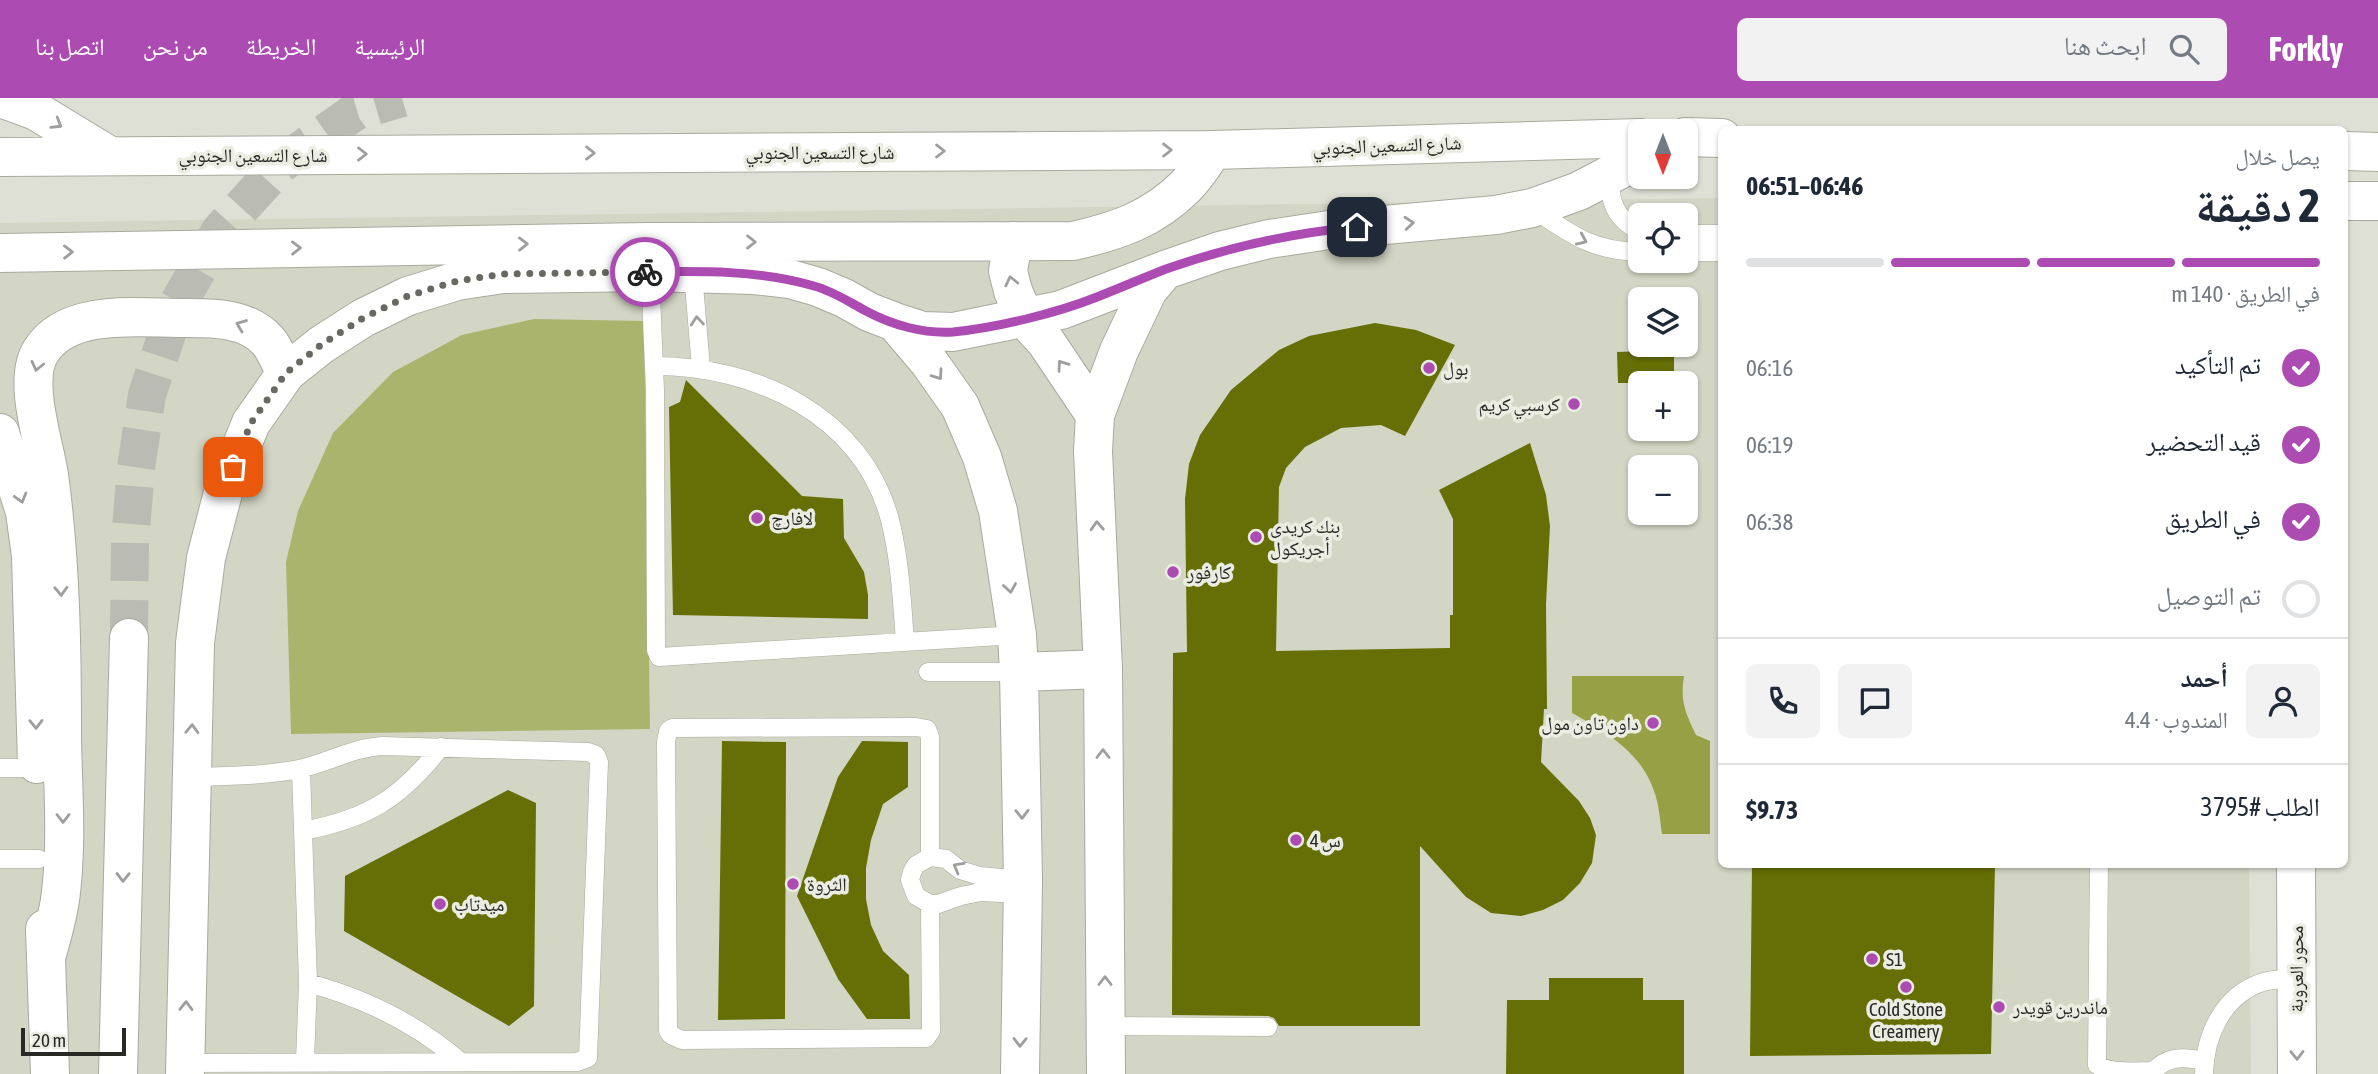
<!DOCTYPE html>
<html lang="ar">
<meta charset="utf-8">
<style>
body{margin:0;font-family:"Asap Condensed","Noto Naskh Arabic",sans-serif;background:#f2f2f3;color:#1f2937;direction:rtl;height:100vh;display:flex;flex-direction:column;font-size:26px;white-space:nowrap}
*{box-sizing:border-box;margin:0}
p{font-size:23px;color:#747a83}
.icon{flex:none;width:38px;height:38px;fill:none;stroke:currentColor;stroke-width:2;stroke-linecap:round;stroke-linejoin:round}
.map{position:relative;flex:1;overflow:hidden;direction:ltr}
.details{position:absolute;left:1718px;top:28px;width:630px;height:742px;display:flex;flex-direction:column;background:#fff;border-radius:10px;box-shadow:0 2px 5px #0004;direction:rtl}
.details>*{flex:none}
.needle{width:46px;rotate:180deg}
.controls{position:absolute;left:1628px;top:21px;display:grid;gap:14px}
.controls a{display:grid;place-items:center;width:70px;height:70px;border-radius:10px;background:#fff;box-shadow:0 2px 5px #0004;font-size:35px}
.scale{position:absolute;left:21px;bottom:18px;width:105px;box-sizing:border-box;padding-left:7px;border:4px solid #282925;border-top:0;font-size:19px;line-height:24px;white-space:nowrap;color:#282925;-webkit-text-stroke:5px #ebede2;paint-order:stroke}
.pin{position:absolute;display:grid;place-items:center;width:60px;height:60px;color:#fff;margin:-30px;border-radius:14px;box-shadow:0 4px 10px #0006}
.courier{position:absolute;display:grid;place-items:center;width:70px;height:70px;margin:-35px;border:5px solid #ac4bb2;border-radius:50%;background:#fff;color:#222;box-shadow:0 2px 9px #0007}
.summary em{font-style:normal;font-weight:700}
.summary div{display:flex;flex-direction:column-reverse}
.summary{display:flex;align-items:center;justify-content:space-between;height:119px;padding:0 28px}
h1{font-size:46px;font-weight:700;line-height:52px}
.bar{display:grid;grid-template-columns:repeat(4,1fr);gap:10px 7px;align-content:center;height:84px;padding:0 28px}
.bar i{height:9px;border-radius:5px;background:#e0e1e3}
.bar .active{background:#ac4bb2}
.bar p{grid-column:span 4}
.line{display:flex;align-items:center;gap:18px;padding:0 28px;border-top:2px solid #e0e1e3}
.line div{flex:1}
.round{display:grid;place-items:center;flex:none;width:74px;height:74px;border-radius:10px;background:#f2f2f3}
ol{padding:0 28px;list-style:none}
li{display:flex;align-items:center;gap:21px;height:77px}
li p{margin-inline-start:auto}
li .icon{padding:7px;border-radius:50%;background:#ac4bb2;color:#fff;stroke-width:4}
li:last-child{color:#747a83}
li i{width:38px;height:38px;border:4px solid #e0e1e3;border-radius:50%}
header{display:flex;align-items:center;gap:42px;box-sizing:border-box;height:98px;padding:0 35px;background:#ac4bb2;color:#fff}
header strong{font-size:33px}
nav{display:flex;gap:38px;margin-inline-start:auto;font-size:24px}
.search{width:490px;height:63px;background:#f2f2f3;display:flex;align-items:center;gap:18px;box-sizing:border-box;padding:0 24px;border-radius:10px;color:#747a83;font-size:26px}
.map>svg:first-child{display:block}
.built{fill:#d3d6c4;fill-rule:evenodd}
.green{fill:#aab46c}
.water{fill:#96a146}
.building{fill:#666f05}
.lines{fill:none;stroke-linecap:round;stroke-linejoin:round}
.highway-tunnel{stroke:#babbb2;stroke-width:38;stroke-dasharray:38 19;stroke-linecap:butt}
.lane-casing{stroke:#a8aa9f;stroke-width:19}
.secondary-casing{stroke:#a8aa9f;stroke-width:40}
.primary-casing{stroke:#a8aa9f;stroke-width:40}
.highway-casing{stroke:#a8aa9f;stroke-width:40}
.lane{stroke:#fff;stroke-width:18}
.secondary{stroke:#fff;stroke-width:38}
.primary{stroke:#fff;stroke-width:38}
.highway{stroke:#fff;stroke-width:38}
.oneway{stroke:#9e9f9d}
.done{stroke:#686963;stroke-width:7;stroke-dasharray:0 12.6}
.route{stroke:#ac4bb2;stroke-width:9}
.poi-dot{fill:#ac4bb2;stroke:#ebede2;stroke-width:2.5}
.labels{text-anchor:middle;stroke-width:7;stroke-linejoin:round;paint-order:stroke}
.street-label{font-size:19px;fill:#282925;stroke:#ebede2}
.poi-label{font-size:19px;fill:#282925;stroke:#ebede2;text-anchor:start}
</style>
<header>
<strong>Forkly</strong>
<div class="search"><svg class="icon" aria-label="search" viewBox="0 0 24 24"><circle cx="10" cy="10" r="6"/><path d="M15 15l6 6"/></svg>ابحث هنا</div>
<nav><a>الرئيسية</a><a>الخريطة</a><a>من نحن</a><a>اتصل بنا</a></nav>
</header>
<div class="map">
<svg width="2378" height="976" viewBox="0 0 2378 976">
<rect width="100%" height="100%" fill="#dee0d5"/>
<path class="built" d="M 1722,100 L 1722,766 L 2249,767 L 2251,976 L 0,976 L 0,125 ZM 1640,117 L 1685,117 L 1685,163 L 1640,163 ZM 1640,201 L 1685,201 L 1685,247 L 1640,247 ZM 1640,285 L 1685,285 L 1685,331 L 1640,331 ZM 1640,369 L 1685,369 L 1685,415 L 1640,415 Z"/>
<path class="green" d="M 534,221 L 644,223 L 650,631 L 291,636 L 286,464 L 298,413 L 333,335 L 393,274 L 462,237 Z"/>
<path class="water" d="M 1572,578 L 1684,578 C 1680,603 1685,614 1696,637 L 1710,643 L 1710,736 L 1662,736 C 1660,722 1659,706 1654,693 C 1641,654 1606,634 1572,615 Z"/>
<path class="building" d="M 1375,225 L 1416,232 L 1455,247 L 1405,338 L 1381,327 L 1341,330 L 1305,349 L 1286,370 L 1279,389 L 1276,553 L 1450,550 L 1450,517 L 1453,517 L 1453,421 L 1439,392 L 1530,345 L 1546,397 L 1550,428 L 1546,506 L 1547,611 L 1544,611 L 1541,664 L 1579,703 L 1590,720 L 1596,737 L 1592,765 L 1580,785 L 1563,802 L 1543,812 L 1521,818 L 1491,815 L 1466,799 L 1420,748 L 1420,928 L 1279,928 L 1274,920 L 1268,918 L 1172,917 L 1173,555 L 1187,554 L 1185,401 L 1189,366 L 1200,337 L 1231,292 L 1279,252 L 1309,238 Z
M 1674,252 L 1674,285 L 1618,285 L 1617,254 Z
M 686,282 L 802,398 L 843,401 L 844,440 L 864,474 L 868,497 L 868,521 L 673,517 L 669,309 L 680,304 Z
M 722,643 L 786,644 L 785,921 L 718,922 Z
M 862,643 L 908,644 L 908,689 L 883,706 L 871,742 L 866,770 L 866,801 L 871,827 L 883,853 L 909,877 L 910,921 L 867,921 L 838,881 L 797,798 L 838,679 Z
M 508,692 L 536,705 L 534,908 L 509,928 L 344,833 L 345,778 Z
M 1752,766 L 1995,766 L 1991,956 L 1750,958 Z
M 1549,880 L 1643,880 L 1643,902 L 1684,902 L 1684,976 L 1506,976 L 1507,902 L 1549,902 Z"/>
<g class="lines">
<path class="highway-tunnel" d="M 129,540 L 130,443 L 136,370 L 147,297 L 175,211 L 220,133 L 281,66 L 355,14 L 402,0"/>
<defs>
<path id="lane" d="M 1611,76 C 1608,101 1615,122 1640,133
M 1532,110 C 1570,136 1592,153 1640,154
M 1685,136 L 1722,136
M 1685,154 L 1722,154
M 650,174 L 655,293 L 656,552 L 659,559 L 1017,537
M 693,175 L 701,270
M 654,268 C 756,268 862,317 890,422 C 900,462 902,503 905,544
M 928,574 L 1019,574
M 0,670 L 37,670
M 301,671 L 308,885 L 305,963
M 303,733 C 367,721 400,701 441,649
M 930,759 L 930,639 L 927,631 L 916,629 L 672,630 L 668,633 L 666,644 L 668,933 L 671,937 L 682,942 L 926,940 L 931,933 L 930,806
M 0,761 L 39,761
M 2099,766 L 2097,967 C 2113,976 2134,973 2153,973
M 1023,796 L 980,794 L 961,798 L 938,806 L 930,806 L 916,798 L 910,782 L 912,774 L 916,767 L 930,759 L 946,761 L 960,772 L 980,778 L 1023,782
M 308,885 C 364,900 417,926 461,964
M 1105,928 L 1268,929
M 185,965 L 577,964 L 588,960 L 599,664 L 596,657 L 588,654 L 382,648 C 352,650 327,665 299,671 C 263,678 227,678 191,679
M 2151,976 C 2165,958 2183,958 2204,963
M 2204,976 C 2205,937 2223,897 2263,884 C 2273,881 2286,881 2296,880"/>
<path id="secondary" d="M 1013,143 L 1008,173 L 1013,193 L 1025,221 L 1046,244 L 1095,317
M 0,155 L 648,144 L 1073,143 C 1118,133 1153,121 1186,88 C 1197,77 1205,64 1213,52
M 895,224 L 929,264 L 960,308 L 982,359 L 998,413 L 1017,537 L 1019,574 L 1023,782 L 1020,976
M 0,335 L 25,414 L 31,458 L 37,666
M 1019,574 L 1103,571
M 45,831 L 50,976
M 47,856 C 53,835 59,815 61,794 C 67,743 63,691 62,641 C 62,552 61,465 49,377 C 44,344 22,282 41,253 C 68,210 140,220 184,220 C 212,220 247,219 268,243 C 275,251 280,265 286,275
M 185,976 L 195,545 L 206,460 L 224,391 L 251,325 L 286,275 L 321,247 L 363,220 L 408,198 L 457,183 L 503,176 L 650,174 L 754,177 L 790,181 L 818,189 L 844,200 L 869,214 L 895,224 L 923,233 L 953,234 L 1061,212 L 1165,172 L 1220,153 L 1269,141 L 1329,132 L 1496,117 L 1532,110 L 1579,93 L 1640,61
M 1106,976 L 1103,571 L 1093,353 L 1095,317 L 1119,253 L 1148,192 L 1165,172"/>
<path id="primary" d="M 2345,103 L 2378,103
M 2296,766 L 2297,976"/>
<path id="highway" d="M 1,0 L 36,13 L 110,58
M 1685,39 L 1722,40
M 2345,53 L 2378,54
M 0,59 L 1213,52 L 1640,40
M 118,976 L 129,540"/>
</defs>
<use href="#lane" class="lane-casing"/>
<use href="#secondary" class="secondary-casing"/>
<use href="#primary" class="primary-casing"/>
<use href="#highway" class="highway-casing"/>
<use href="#lane" class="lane"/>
<use href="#secondary" class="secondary"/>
<use href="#primary" class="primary"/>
<use href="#highway" class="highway"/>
</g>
<defs><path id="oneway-chevron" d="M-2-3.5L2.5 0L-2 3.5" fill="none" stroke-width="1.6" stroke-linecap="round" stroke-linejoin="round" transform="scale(1.75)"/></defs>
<g class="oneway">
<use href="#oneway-chevron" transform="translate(57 26) rotate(31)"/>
<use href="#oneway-chevron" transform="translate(1167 52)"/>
<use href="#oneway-chevron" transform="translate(940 53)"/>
<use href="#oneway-chevron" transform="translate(590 55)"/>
<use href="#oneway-chevron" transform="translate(362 56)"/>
<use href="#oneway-chevron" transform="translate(1409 125) rotate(-5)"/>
<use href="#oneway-chevron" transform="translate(1582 142) rotate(24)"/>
<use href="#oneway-chevron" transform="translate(751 144)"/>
<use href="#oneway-chevron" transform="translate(523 146) rotate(-1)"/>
<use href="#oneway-chevron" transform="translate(296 150) rotate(-1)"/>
<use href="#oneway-chevron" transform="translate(68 154) rotate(-1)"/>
<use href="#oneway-chevron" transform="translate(1011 183) rotate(-103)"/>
<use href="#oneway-chevron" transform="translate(697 223) rotate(-95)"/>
<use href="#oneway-chevron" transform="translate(241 227) rotate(-159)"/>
<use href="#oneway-chevron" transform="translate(1062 267) rotate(-125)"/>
<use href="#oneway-chevron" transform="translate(37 268) rotate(103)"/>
<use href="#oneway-chevron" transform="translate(938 277) rotate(55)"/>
<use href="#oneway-chevron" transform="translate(21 400) rotate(74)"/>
<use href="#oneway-chevron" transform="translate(1097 428) rotate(-93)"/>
<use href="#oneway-chevron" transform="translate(1010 490) rotate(81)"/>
<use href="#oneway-chevron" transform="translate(61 493) rotate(88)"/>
<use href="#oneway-chevron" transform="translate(36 626) rotate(89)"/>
<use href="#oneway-chevron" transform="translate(192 631) rotate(-88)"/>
<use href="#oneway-chevron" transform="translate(1103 656) rotate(-90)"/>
<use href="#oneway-chevron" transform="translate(1022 716) rotate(89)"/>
<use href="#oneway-chevron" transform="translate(63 720) rotate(90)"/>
<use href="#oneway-chevron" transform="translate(958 769) rotate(-150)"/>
<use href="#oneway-chevron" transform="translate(123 779) rotate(91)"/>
<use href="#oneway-chevron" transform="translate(1105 883) rotate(-90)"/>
<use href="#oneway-chevron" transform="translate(186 908) rotate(-89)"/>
<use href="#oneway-chevron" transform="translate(1020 944) rotate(91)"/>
<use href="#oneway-chevron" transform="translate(2297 957) rotate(89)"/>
</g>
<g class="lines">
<path class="done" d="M 233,369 L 251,325 L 286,275 L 321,247 L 363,220 L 408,198 L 457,183 L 503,176 L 645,174"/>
<path class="route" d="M 645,174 C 700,173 760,172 814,188 C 833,193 849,204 866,213 C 892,227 924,236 953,234 C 996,230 1057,215 1097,199 C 1120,190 1143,180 1166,171 C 1229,149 1291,135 1357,129"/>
</g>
<g class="poi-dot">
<circle cx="1429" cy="270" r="7"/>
<circle cx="1574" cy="306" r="7"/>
<circle cx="757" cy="420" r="7"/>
<circle cx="1256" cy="439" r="7"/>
<circle cx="1173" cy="474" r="7"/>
<circle cx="1653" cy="625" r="7"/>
<circle cx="1296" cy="742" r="7"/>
<circle cx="793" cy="786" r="7"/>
<circle cx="440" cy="806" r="7"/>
<circle cx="1872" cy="861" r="7"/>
<circle cx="1906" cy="889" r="7"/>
<circle cx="1999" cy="909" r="7"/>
</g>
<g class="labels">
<g class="street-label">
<text transform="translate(1387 47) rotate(-2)" y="7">شارع التسعين الجنوبي</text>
<text x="820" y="61">شارع التسعين الجنوبي</text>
<text x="253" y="64">شارع التسعين الجنوبي</text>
<text transform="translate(2296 871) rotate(-90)" y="7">محور العروبة</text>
</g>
<g class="poi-label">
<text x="1443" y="277">بول</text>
<text x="1560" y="313" text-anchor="end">كرسبي كريم</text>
<text x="771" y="427">لافارﭺ</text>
<text x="1270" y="435">بنك كريدى<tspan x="1270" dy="22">أجريكول</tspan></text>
<text x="1187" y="481">كارفور</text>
<text x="1639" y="632" text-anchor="end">داون تاون مول</text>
<text x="1310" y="749">س 4</text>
<text x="807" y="793">الثروة</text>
<text x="454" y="813">ميدتاب</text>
<text x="1886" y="868">S1</text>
<text x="2013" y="916">ماندرين قويدر</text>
<text x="1906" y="918" text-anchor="middle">Cold Stone<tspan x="1906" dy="22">Creamery</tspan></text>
</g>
</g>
</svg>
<div class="controls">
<a><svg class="needle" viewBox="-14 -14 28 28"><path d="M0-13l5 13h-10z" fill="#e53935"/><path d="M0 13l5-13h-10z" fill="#747a83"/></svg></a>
<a><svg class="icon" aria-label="locate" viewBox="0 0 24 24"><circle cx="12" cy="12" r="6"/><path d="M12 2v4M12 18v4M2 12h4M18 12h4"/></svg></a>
<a><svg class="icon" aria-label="layers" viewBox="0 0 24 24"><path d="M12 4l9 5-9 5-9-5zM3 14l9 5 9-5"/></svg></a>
<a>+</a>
<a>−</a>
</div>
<div class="scale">20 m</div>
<div class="pin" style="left:233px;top:369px;background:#ea580c"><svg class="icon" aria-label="bag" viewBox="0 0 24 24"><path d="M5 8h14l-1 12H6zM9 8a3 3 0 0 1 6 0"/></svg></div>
<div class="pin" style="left:1357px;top:129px;background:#1f2937"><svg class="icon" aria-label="home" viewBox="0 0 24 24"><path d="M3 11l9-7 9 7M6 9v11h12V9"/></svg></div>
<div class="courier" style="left:645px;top:174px"><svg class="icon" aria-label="bike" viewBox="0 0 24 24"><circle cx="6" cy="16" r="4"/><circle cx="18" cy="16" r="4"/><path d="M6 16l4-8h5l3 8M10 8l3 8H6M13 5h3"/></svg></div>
<section class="details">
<div class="summary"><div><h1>2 دقيقة</h1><p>يصل خلال</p></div><em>06:46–06:51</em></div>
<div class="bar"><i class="active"></i><i class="active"></i><i class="active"></i><i></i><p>في الطريق · 140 m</p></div>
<ol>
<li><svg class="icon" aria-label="check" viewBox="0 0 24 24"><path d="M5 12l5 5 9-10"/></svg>تم التأكيد<p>06:16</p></li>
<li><svg class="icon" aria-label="check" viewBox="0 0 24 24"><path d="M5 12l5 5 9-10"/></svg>قيد التحضير<p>06:19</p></li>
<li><svg class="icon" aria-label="check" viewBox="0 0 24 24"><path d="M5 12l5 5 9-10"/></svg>في الطريق<p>06:38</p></li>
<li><i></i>تم التوصيل</li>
</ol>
<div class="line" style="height:126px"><a class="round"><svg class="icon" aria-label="person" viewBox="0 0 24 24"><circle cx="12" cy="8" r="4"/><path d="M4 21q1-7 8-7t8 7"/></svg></a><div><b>أحمد</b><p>المندوب · 4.4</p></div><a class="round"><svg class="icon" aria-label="chat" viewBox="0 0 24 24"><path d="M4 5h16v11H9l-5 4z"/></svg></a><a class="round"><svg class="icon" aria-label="phone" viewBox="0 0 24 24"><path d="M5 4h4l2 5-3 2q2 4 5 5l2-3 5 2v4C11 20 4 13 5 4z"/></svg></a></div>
<div class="line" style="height:91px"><div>الطلب #3795</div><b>$9.73</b></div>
</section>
</div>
